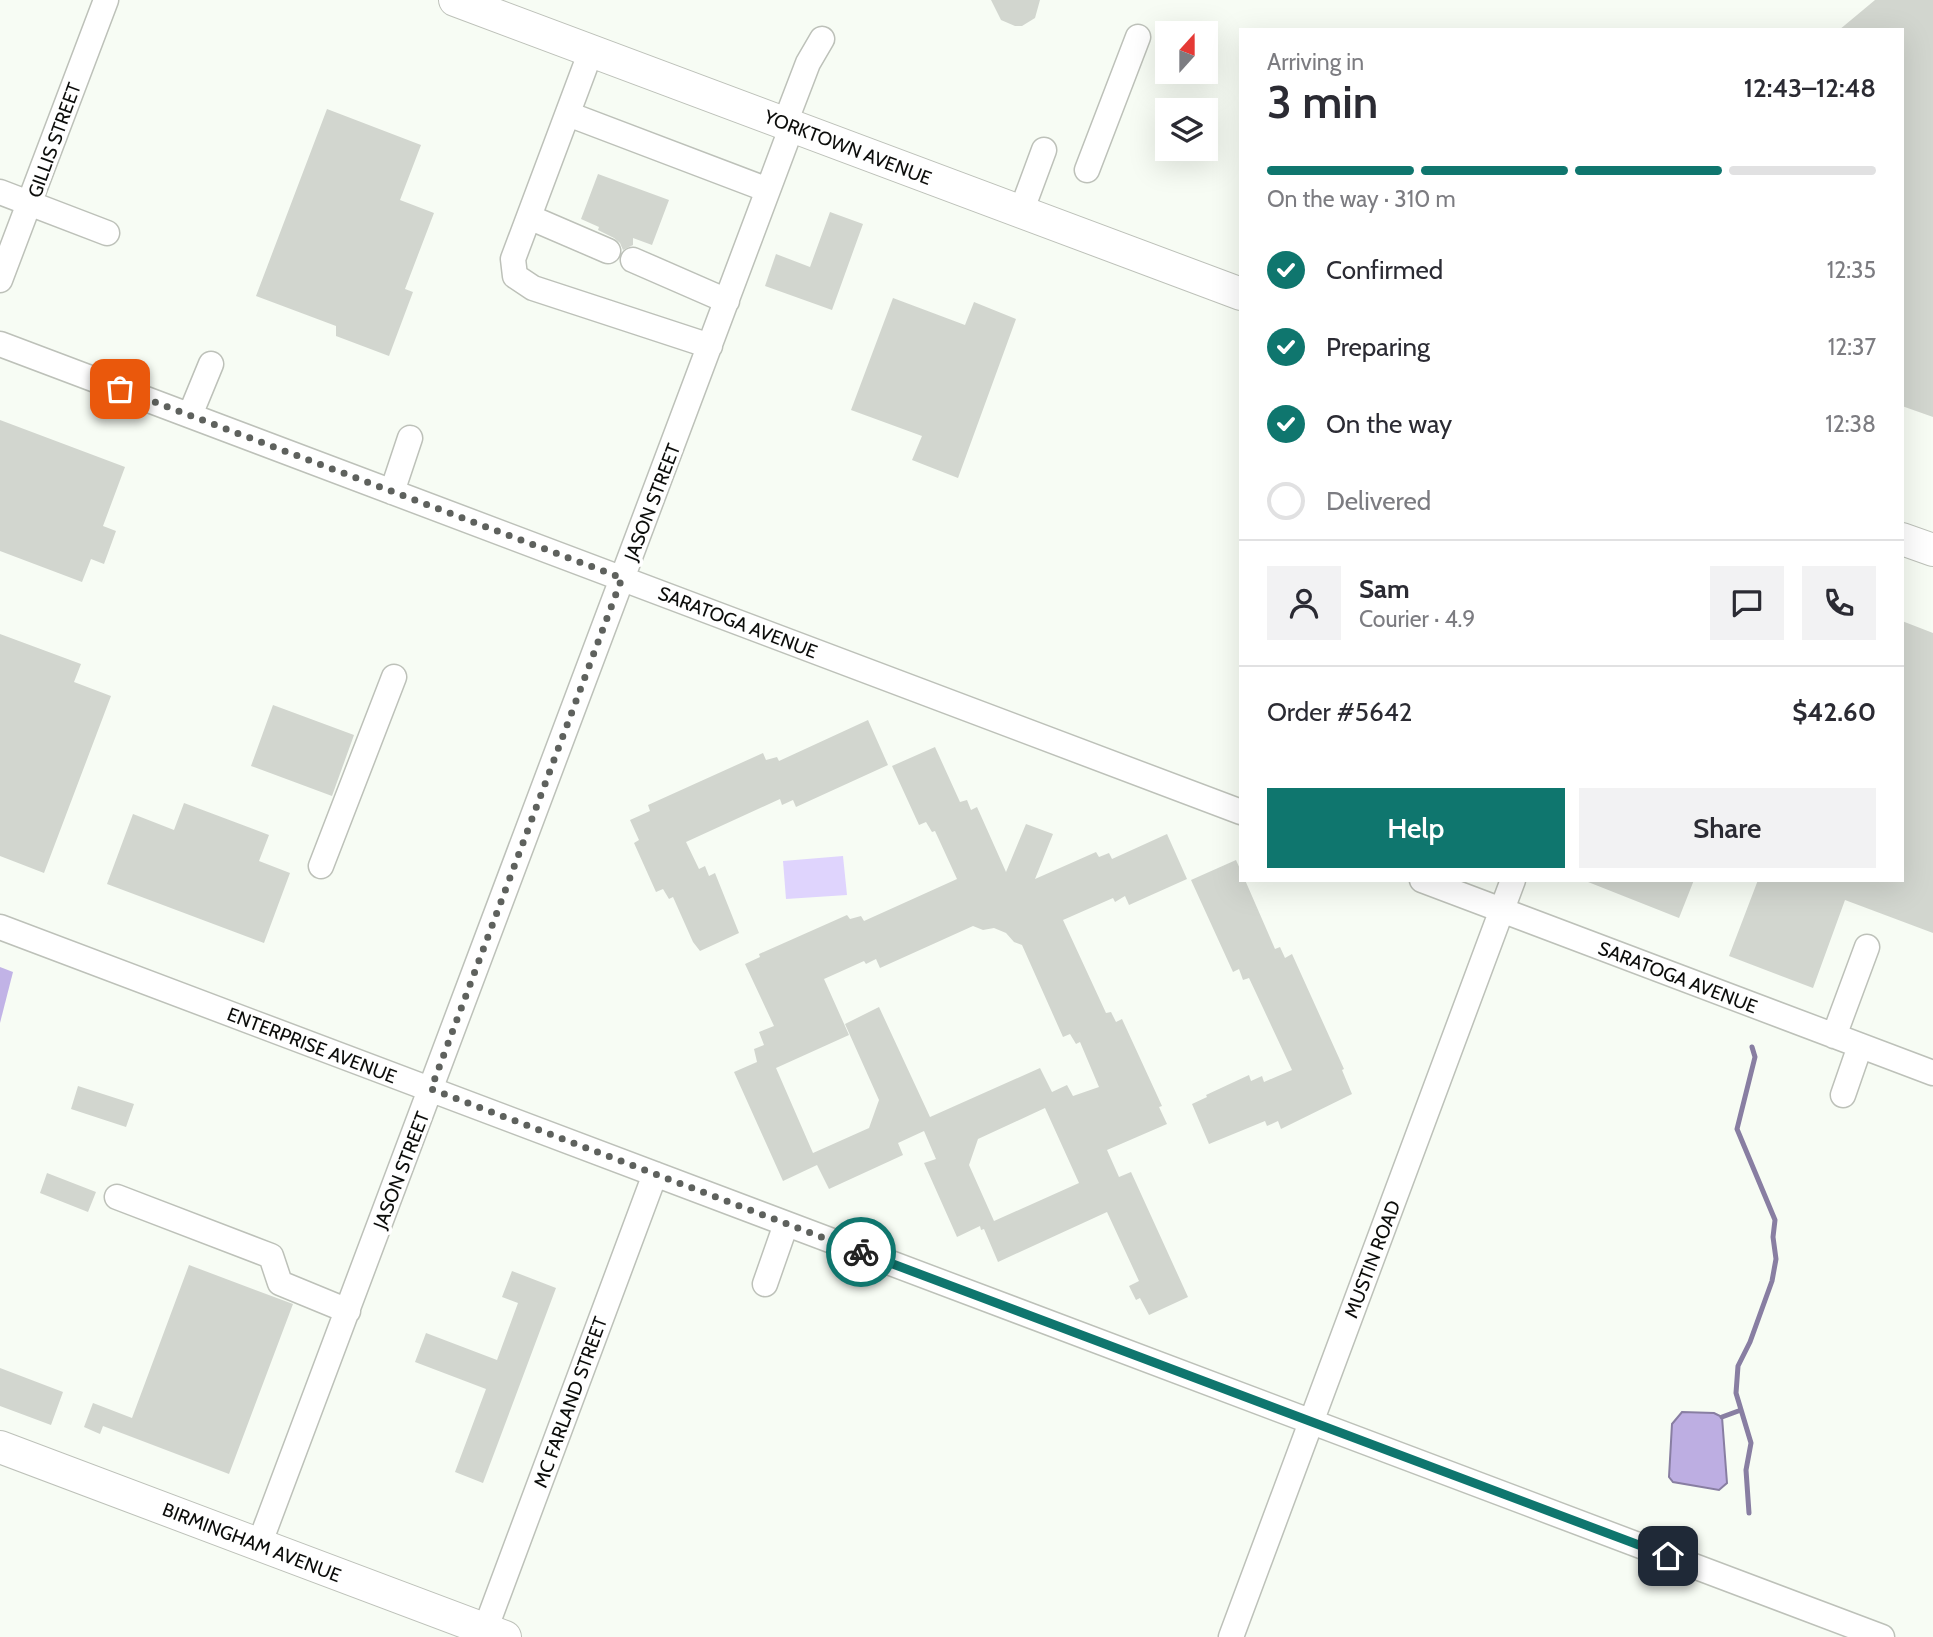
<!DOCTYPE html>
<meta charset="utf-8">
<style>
body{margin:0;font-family:Cabin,sans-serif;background:#f2f2f3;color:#2b2b33;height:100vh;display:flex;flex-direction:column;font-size:26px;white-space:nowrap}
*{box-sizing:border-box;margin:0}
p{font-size:23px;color:#7c7c81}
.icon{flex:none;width:38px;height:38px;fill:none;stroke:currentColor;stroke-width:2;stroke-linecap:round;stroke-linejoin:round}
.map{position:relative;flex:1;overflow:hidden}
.details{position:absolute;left:1239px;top:28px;width:665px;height:854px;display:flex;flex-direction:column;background:#fff;border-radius:0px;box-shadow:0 7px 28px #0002}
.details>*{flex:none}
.needle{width:46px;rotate:21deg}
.buttons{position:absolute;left:1155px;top:21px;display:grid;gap:14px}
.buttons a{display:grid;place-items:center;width:63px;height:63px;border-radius:0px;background:#fff;box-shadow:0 7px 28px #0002;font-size:35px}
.pin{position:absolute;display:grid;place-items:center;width:60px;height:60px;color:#fff;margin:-30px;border-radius:14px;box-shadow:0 4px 10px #0006}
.courier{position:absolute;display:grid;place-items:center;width:70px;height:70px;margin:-35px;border:5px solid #0f766e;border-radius:50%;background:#fff;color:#222;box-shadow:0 2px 9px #0007}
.summary em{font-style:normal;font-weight:600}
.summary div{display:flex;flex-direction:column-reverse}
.summary{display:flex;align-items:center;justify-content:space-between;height:119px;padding:0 28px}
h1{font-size:46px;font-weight:600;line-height:52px}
.bar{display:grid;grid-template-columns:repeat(4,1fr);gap:10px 7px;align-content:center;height:84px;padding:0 28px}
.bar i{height:9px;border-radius:5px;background:#e1e1e2}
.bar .active{background:#0f766e}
.bar p{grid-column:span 4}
.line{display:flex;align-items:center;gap:18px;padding:0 28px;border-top:2px solid #e1e1e2}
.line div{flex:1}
.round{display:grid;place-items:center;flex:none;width:74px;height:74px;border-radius:0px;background:#f2f2f3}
ol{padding:0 28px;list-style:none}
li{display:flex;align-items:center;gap:21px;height:77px}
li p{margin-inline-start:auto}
li .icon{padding:7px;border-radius:50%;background:#0f766e;color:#fff;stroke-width:4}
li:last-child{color:#7c7c81}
li i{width:38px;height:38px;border:4px solid #e1e1e2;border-radius:50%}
.primary-button{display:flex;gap:14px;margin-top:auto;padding:14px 28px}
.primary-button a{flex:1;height:80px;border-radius:0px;background:#0f766e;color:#fff;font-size:28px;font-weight:600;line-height:80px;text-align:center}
.primary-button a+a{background:#f2f2f3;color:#2b2b33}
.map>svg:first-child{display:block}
.green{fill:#dfd4fd}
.forest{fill:#c1b3e6}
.water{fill:#bdaee2;stroke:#887ea2;stroke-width:2}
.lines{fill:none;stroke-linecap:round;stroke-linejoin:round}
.stream{stroke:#887ea2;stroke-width:5}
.building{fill:#d2d6cf;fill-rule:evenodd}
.minor-casing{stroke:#bdc1b9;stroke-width:27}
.major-casing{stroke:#bdc1b9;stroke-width:34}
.minor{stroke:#fff;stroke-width:24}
.major{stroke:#fff;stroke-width:32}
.done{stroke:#5e615d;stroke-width:7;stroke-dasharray:0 12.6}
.route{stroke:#0f766e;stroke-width:9}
.labels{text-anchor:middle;stroke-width:7;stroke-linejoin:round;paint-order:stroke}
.street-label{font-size:19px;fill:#0c0d0b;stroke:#fff}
</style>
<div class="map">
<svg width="1933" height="1637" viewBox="0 0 1933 1637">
<rect width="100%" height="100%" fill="#f7fcf4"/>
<path class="green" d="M 843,856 L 847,895 L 786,899 L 783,861 Z"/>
<path class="forest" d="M 0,967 L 13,972 L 0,1023 Z"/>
<path class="water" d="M 1682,1412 L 1714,1413 L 1722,1417 L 1727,1483 L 1719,1490 L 1673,1482 L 1669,1477 L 1672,1424 Z"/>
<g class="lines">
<path class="stream" d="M 1722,1417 L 1741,1410
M 1749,1513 L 1746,1470 L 1751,1443 L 1736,1393 L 1738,1366 L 1750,1342 L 1772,1281 L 1776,1259 L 1773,1237 L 1775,1220 L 1737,1129 L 1755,1057 L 1752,1047"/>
</g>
<path class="building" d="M 991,0 L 1040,0 L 1035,18 L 1022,26 L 1015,26 L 1001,20 Z
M 1875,0 L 1933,0 L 1933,417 L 1902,406 L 1902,30 L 1839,30 Z
M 327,109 L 421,145 L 400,200 L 434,213 L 405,289 L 413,292 L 389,356 L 336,336 L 336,326 L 256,296 Z
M 598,174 L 669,200 L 652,245 L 633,238 L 633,245 L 623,250 L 620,243 L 614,238 L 598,230 L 599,227 L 581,219 Z
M 830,212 L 863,224 L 832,310 L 765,286 L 776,254 L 810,267 Z
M 893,298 L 965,325 L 974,302 L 1016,319 L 958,478 L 912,460 L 922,436 L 851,410 Z
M 0,420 L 125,467 L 103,526 L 116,531 L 104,564 L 91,559 L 82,582 L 0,551 Z
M 1902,621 L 1933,633 L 1933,933 L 1845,900 L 1813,988 L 1729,956 L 1758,880 L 1902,880 Z
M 0,634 L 81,664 L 74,682 L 111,696 L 44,873 L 0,856 Z
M 273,705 L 354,735 L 332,796 L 251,766 Z
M 868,720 L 888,765 L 796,807 L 793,800 L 782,805 L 780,799 L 686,842 L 699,869 L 705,866 L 709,876 L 715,873 L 739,933 L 700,951 L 693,942 L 673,897 L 669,899 L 663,889 L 656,892 L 634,843 L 639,840 L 630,820 L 650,811 L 648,805 L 763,753 L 766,760 L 777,757 L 779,761 Z
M 935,747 L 960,802 L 967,800 L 971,810 L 977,807 L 1006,872 L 1026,824 L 1053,834 L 1035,879 L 1096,852 L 1099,857 L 1109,853 L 1112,859 L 1167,834 L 1187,879 L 1129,905 L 1125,896 L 1115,902 L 1113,898 L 1063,920 L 1106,1013 L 1111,1012 L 1116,1022 L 1122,1019 L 1162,1106 L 1159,1107 L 1167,1124 L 1107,1150 L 1119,1177 L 1131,1172 L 1188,1297 L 1149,1315 L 1140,1298 L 1136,1300 L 1129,1286 L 1139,1281 L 1107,1212 L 998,1262 L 984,1229 L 981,1230 L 980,1226 L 957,1237 L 924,1163 L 936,1159 L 924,1131 L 898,1143 L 903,1155 L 829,1189 L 817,1165 L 783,1181 L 734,1072 L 757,1062 L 754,1049 L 764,1045 L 759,1032 L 774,1026 L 745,964 L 760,957 L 759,954 L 847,915 L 850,919 L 861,916 L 864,921 L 957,879 L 935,831 L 932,832 L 926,822 L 919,825 L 892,766 ZM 973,926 L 983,930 L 994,928 L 1006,933 L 1014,942 L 1022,945 L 1063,1037 L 1070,1034 L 1076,1044 L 1080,1042 L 1099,1087 L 1073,1096 L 1067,1085 L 1052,1092 L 1040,1068 L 930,1117 L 879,1007 L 845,1024 L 879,1100 L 869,1128 L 813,1153 L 776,1068 L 849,1035 L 824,979 L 864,961 L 866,964 L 876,959 L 880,968 ZM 1045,1108 L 1079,1183 L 994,1221 L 969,1165 L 978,1139 Z
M 184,803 L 269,835 L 259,861 L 290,873 L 264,943 L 107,884 L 133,814 L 174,830 Z
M 1236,860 L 1241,871 L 1241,880 L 1245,880 L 1275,949 L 1280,947 L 1285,958 L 1292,954 L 1344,1069 L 1342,1070 L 1352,1094 L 1281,1129 L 1278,1121 L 1267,1126 L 1265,1121 L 1209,1144 L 1192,1104 L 1207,1097 L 1206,1095 L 1249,1075 L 1251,1081 L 1262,1076 L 1264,1082 L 1292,1070 L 1249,978 L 1243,980 L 1239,969 L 1233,972 L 1191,880 Z
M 1583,880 L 1694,880 L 1679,918 Z
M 78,1086 L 134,1104 L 126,1127 L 71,1109 Z
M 47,1173 L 96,1192 L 88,1212 L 40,1193 Z
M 189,1265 L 293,1304 L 229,1474 L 103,1426 L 100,1434 L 84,1427 L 93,1403 L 132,1418 Z
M 512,1271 L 556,1288 L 483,1483 L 455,1472 L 486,1389 L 415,1362 L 426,1333 L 497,1360 L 518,1303 L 502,1297 Z
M 0,1368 L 63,1392 L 51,1425 L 0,1406 Z"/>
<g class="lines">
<defs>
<path id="minor" d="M 591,51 L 513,259 L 515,276 L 533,288 L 710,346
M 568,114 L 768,190
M 785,123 L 808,63 L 822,39
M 1087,170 L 1138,37
M 0,192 L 107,233
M 1021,212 L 1044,150
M 529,217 L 608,251
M 633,260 L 727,301
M 0,280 L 106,0
M 0,344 L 1241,812
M 190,415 L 211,364
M 392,492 L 410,438
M 321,866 L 394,677
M 1422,880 L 1933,1073
M 0,927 L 1882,1637
M 1834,1036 L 1867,947
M 1843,1095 L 1860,1046
M 117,1197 L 271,1256 L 280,1283 L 348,1311
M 765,1284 L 786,1224
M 259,1545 L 792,126
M 485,1630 L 655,1174
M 1231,1637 L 1513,880"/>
<path id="major" d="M 455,0 L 1241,294
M 1902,539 L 1933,550
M 0,1447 L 505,1637"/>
</defs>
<use href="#minor" class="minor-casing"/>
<use href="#major" class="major-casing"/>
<use href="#minor" class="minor"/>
<use href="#major" class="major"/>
</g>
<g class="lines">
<path class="done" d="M 120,389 L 622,578 L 431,1089 L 861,1252"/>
<path class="route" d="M 861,1252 L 1668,1556"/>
</g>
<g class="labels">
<g class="street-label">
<text transform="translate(54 140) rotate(-70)" y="7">GILLIS STREET</text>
<text transform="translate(848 147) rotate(21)" y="7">YORKTOWN AVENUE</text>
<text transform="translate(652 502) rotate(-69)" y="7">JASON STREET</text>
<text transform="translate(738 622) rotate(21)" y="7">SARATOGA AVENUE</text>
<text transform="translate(1678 977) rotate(21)" y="7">SARATOGA AVENUE</text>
<text transform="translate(312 1045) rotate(21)" y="7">ENTERPRISE AVENUE</text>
<text transform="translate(401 1170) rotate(-69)" y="7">JASON STREET</text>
<text transform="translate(1372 1259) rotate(-69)" y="7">MUSTIN ROAD</text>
<text transform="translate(570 1402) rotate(-70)" y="7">MC FARLAND STREET</text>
<text transform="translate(252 1542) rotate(21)" y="7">BIRMINGHAM AVENUE</text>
</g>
</g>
</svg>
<div class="buttons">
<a><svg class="needle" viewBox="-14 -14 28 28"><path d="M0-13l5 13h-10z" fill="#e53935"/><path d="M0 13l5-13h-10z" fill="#7c7c81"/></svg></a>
<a><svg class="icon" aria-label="layers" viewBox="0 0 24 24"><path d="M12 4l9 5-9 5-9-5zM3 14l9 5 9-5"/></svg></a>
</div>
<div class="pin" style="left:120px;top:389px;background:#ea580c"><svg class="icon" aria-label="bag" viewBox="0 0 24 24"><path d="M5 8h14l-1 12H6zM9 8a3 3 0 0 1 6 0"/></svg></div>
<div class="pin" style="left:1668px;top:1556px;background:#1f2937"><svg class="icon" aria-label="home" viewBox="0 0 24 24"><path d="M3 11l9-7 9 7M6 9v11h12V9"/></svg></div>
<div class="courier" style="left:861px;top:1252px"><svg class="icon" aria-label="bike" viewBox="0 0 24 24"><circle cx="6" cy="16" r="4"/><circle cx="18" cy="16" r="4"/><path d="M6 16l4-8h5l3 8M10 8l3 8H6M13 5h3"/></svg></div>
<section class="details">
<div class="summary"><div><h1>3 min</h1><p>Arriving in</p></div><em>12:43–12:48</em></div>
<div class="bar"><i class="active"></i><i class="active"></i><i class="active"></i><i></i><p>On the way · 310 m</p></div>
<ol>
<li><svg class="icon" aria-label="check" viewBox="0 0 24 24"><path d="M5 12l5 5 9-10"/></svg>Confirmed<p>12:35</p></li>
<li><svg class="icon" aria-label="check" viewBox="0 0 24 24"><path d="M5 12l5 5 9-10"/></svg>Preparing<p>12:37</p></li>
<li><svg class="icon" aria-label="check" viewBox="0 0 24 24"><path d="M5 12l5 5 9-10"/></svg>On the way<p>12:38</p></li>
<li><i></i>Delivered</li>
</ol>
<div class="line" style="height:126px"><a class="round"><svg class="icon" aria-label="person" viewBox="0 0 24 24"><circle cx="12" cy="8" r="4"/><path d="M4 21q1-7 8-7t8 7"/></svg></a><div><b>Sam</b><p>Courier · 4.9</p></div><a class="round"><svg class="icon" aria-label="chat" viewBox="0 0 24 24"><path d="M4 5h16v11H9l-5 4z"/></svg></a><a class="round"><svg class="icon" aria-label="phone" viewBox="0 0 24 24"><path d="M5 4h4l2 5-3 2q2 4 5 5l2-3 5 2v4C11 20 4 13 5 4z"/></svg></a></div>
<div class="line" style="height:91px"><div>Order #5642</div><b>$42.60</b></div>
<div class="primary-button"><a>Help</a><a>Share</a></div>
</section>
</div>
